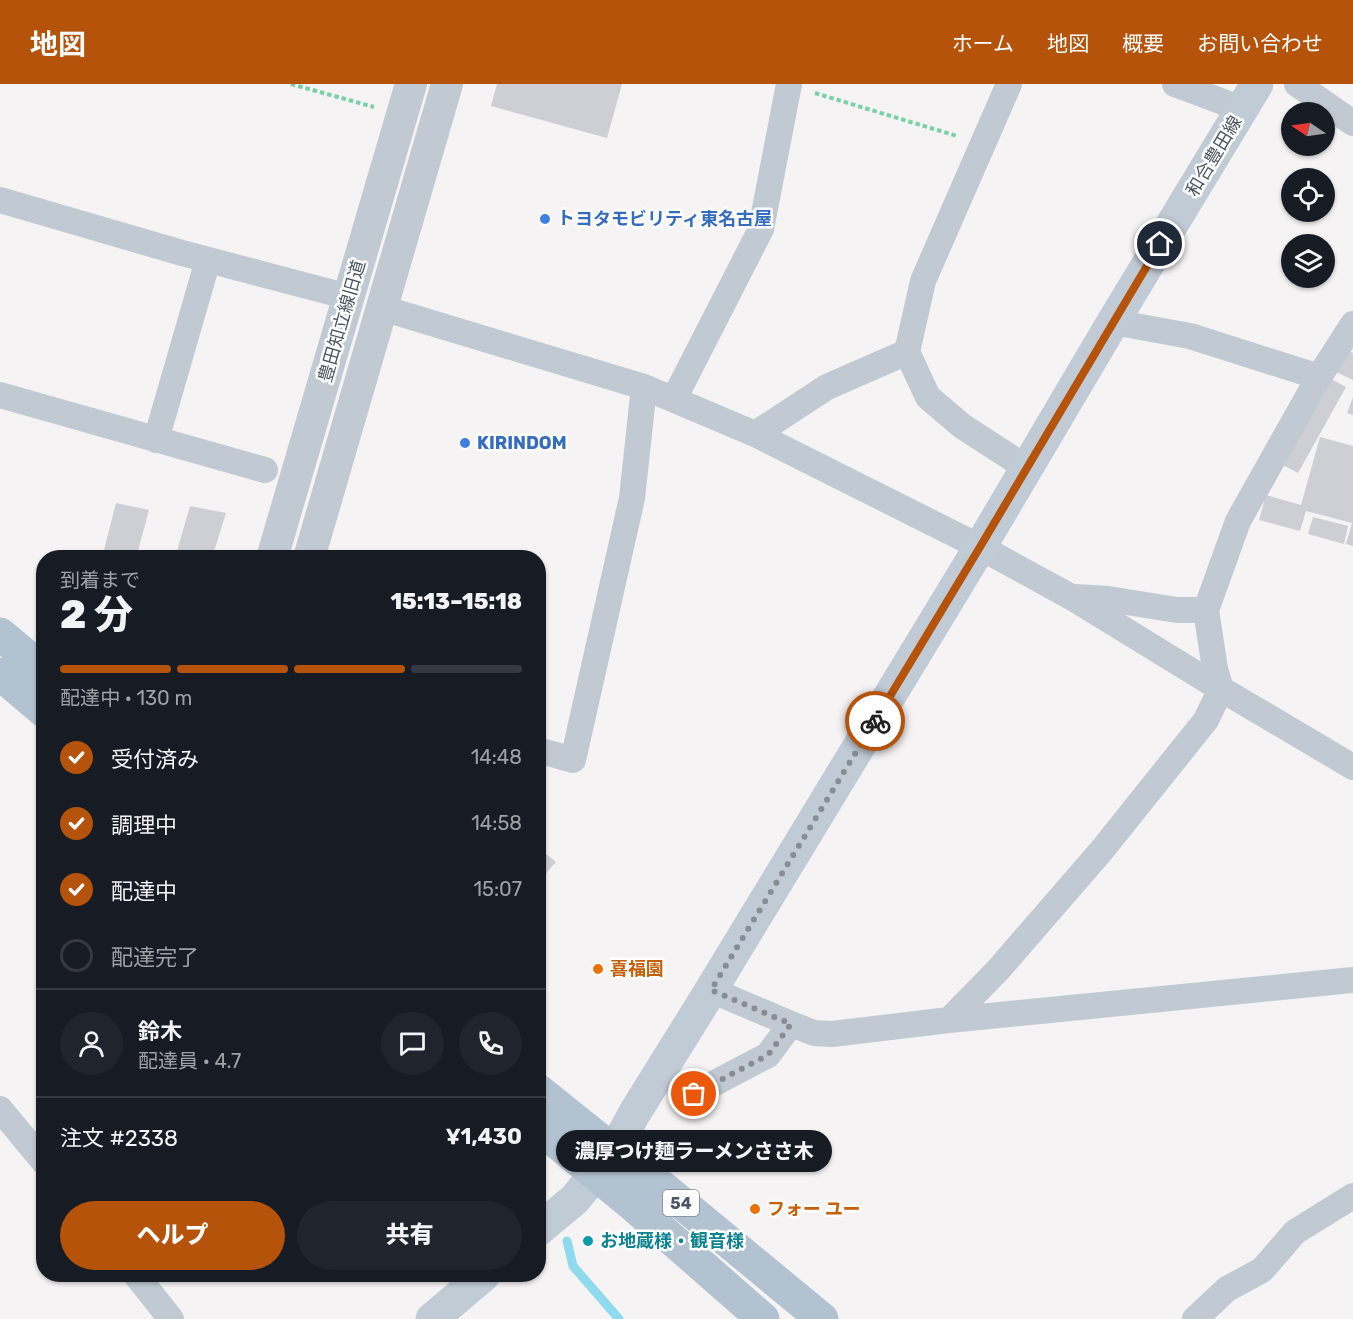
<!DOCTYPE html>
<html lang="ja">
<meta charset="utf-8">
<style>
body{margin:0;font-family:Rubik,"Noto Sans JP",sans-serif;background:#20242c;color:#f1f3f6;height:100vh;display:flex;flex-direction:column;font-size:22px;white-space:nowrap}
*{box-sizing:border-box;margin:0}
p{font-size:20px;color:#9ea1a6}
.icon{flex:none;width:33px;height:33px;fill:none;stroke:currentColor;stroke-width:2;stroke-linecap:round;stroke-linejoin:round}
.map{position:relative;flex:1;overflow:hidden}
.side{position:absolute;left:36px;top:466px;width:510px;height:732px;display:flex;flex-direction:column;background:#171b24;border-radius:24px;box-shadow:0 2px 4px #0004}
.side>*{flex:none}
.needle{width:39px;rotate:283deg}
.controls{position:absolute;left:1281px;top:18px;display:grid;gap:12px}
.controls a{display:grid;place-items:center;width:54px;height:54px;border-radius:50%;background:#171b24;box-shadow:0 2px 4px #0004;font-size:30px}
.pin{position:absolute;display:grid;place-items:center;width:51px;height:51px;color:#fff;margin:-26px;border:3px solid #fff;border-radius:50%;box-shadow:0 2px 6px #0007}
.courier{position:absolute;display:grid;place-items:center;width:60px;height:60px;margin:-30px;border:4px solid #b45309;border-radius:50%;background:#fff;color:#222;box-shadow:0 2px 8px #0007}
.bubble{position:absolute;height:42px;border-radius:21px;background:#171b24;box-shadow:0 2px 4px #0004;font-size:20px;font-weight:800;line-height:42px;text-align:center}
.headline em{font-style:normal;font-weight:800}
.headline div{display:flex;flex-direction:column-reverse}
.headline{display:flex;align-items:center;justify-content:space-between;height:102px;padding:0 24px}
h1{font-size:39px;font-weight:800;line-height:45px}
.bar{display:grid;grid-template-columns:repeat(4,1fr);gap:9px 6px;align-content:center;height:72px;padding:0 24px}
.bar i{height:8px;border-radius:4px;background:#363941}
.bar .on{background:#b45309}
.bar p{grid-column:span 4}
.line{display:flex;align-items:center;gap:15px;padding:0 24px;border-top:2px solid #363941}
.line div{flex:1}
.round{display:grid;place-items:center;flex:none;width:63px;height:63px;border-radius:32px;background:#20242c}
ol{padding:0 24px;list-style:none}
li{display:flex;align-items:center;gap:18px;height:66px}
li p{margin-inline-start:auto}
li .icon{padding:6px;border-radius:50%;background:#b45309;color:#fff;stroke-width:4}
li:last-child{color:#9ea1a6}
li i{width:33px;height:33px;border:3px solid #363941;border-radius:50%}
.cta{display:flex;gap:12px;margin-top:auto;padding:12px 24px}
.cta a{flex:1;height:69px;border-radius:36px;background:#b45309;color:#fff;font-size:24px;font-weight:800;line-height:69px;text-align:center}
.cta a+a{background:#20242c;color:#f1f3f6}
header{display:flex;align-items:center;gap:36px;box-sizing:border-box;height:84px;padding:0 30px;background:#b45309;color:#fff}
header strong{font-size:28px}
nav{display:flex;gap:33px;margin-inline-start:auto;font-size:21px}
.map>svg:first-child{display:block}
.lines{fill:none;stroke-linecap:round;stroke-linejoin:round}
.stream{stroke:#90daee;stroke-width:9}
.building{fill:#cdcfd5}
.path{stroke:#7ad0a6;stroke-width:4;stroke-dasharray:4.5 3;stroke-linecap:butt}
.minor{stroke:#c1cad2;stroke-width:26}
.tertiary{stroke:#c1cad2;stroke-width:32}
.secondary{stroke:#c1cbd6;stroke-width:33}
.primary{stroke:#b3c2d1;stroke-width:33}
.done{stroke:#868d94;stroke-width:6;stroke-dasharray:0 10.8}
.route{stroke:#b45309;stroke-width:8}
.shop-dot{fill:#3f7fe0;stroke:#fff;stroke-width:2}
.food-dot{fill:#e8710a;stroke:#fff;stroke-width:2}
.culture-dot{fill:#0f9aa8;stroke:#fff;stroke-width:2}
.labels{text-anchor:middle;stroke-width:5;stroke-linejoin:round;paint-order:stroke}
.shield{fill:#fff;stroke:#808990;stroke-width:1.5}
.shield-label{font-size:16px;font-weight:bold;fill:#4a5661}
.street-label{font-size:18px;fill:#4a5661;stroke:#fff}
.shop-label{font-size:18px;font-weight:bold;fill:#366cbe;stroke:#fff;text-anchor:start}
.food-label{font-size:18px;font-weight:bold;fill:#c56008;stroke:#fff;text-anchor:start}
.culture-label{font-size:18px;font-weight:bold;fill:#0d838f;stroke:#fff;text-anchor:start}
</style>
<header>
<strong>地図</strong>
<nav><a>ホーム</a><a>地図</a><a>概要</a><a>お問い合わせ</a></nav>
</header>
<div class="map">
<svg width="1353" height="1235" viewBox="0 0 1353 1235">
<rect width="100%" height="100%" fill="#f5f3f3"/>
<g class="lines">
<path class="stream" d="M 567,1157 L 573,1182 L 619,1235"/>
</g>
<path class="building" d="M 497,0 L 622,0 L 607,54 L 491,22 Z
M 1347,266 L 1353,269 L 1353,296 L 1336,288 Z
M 1328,293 L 1346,303 L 1298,389 L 1279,379 Z
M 1353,313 L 1353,331 L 1347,329 Z
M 1320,353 L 1353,362 L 1353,462 L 1346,460 L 1352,439 L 1306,427 L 1300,447 L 1259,436 L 1266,411 L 1301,421 Z
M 116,419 L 149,426 L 136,474 L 102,474 Z
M 190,422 L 226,429 L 212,474 L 175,474 Z
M 1313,433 L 1348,442 L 1344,460 L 1308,450 Z
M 538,763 L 556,778 L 538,798 Z"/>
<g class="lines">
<path class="path" d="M 291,0 L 374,23
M 815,9 L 957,52"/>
<path class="minor" d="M 1175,0 L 1242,25
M 1297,0 L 1353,39
M 0,116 L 182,169 L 349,213
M 382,224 L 644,303 L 755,350 L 980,463 L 1071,513 L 1221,605 L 1353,683
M 1113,238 L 1190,252 L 1319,293
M 907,268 L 928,313 L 962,342 L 1027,384
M 0,311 L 265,386
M 674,315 L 761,145 L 789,0
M 755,350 L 827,303 L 907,268 L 923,197 L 1009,0
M 156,356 L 208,176
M 1075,513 L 1108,515 L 1177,526 L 1206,526
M 538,666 L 573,676 L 632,414 L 644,303
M 711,906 L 791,940
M 949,936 L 998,886 L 1102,766 L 1206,636 L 1221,605 L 1215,585 L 1206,526 L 1238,437 L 1319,293 L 1353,240
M 694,1010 L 768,971 L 791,940 L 814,949 L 832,950 L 949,936 L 1353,896
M 0,1025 L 44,1078
M 136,1191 L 171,1235
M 1195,1235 L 1227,1205 L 1262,1186 L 1295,1148 L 1353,1112"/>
<path class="tertiary" d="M 272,474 L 411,0
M 309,474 L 447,0"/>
<path class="secondary" d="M 538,1146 L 575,1115 L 614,1067 L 634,1030 L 711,906 L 980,463 L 1113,238 L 1257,0
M 432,1235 L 484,1191"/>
<path class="primary" d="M 0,550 L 44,587
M 0,590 L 44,627
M 538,1006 L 614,1067 L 656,1098 L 822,1235
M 538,1043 L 634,1122 L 763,1235"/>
</g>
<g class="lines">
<path class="done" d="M 694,1010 L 768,971 L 791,940 L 711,906 L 875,637"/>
<path class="route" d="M 875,637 L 980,463 L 1160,160"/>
</g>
<g class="shop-dot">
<circle cx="545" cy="135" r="6"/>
<circle cx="465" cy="359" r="6"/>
</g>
<g class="food-dot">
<circle cx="598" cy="885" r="6"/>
<circle cx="755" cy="1125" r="6"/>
</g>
<circle class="culture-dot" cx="588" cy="1157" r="6"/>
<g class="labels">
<rect class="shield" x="663" y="1106" width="36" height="26" rx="4.5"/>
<g class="shield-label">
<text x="681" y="1125">54</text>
</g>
<g class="street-label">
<text transform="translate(1214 72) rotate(-59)" y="6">和合豊田線</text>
<text transform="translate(342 237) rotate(-74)" y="6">豊田知立線旧道</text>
</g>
<g class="shop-label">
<text x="557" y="141">トヨタモビリティ東名古屋</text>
<text x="477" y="365">KIRINDOM</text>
</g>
<g class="food-label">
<text x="610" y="891">喜福園</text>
<text x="767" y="1131">フォー ユー</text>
</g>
<g class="culture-label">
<text x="600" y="1163">お地蔵様・観音様</text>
</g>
</g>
</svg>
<div class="controls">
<a><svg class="needle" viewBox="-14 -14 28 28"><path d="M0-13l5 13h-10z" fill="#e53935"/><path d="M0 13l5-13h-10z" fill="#9ea1a6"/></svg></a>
<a><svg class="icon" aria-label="locate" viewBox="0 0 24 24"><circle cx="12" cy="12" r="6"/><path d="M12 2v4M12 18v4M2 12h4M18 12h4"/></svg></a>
<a><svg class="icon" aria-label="layers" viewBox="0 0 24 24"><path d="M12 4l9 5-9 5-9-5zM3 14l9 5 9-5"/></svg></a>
</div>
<div class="pin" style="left:694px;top:1010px;background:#ea580c"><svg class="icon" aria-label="bag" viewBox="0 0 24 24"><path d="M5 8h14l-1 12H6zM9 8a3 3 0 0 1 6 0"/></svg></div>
<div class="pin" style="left:1160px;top:160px;background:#1f2937"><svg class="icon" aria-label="home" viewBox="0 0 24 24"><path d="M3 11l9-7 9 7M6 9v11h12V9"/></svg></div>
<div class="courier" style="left:875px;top:637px"><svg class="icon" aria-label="bike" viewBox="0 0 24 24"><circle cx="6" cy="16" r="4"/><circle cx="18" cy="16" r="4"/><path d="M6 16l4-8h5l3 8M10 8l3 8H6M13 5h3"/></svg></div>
<div class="bubble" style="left:556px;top:1046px;width:276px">濃厚つけ麺ラーメンささ木</div>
<section class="side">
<div class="headline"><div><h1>2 分</h1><p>到着まで</p></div><em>15:13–15:18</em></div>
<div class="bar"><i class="on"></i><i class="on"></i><i class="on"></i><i></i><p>配達中 · 130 m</p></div>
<ol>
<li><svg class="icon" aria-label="check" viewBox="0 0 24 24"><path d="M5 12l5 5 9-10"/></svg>受付済み<p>14:48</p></li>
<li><svg class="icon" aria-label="check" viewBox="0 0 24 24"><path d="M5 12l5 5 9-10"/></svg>調理中<p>14:58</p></li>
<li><svg class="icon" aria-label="check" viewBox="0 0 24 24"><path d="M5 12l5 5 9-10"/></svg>配達中<p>15:07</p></li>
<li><i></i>配達完了</li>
</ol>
<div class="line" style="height:108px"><a class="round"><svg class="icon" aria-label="person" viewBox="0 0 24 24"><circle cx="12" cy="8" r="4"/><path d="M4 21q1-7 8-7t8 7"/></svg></a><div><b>鈴木</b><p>配達員 · 4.7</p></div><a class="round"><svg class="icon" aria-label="chat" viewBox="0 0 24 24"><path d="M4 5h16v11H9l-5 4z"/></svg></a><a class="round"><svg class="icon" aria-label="phone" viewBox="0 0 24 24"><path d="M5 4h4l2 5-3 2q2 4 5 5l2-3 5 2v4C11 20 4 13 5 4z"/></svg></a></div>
<div class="line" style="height:78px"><div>注文 #2338</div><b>¥1,430</b></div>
<div class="cta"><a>ヘルプ</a><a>共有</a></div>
</section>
</div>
